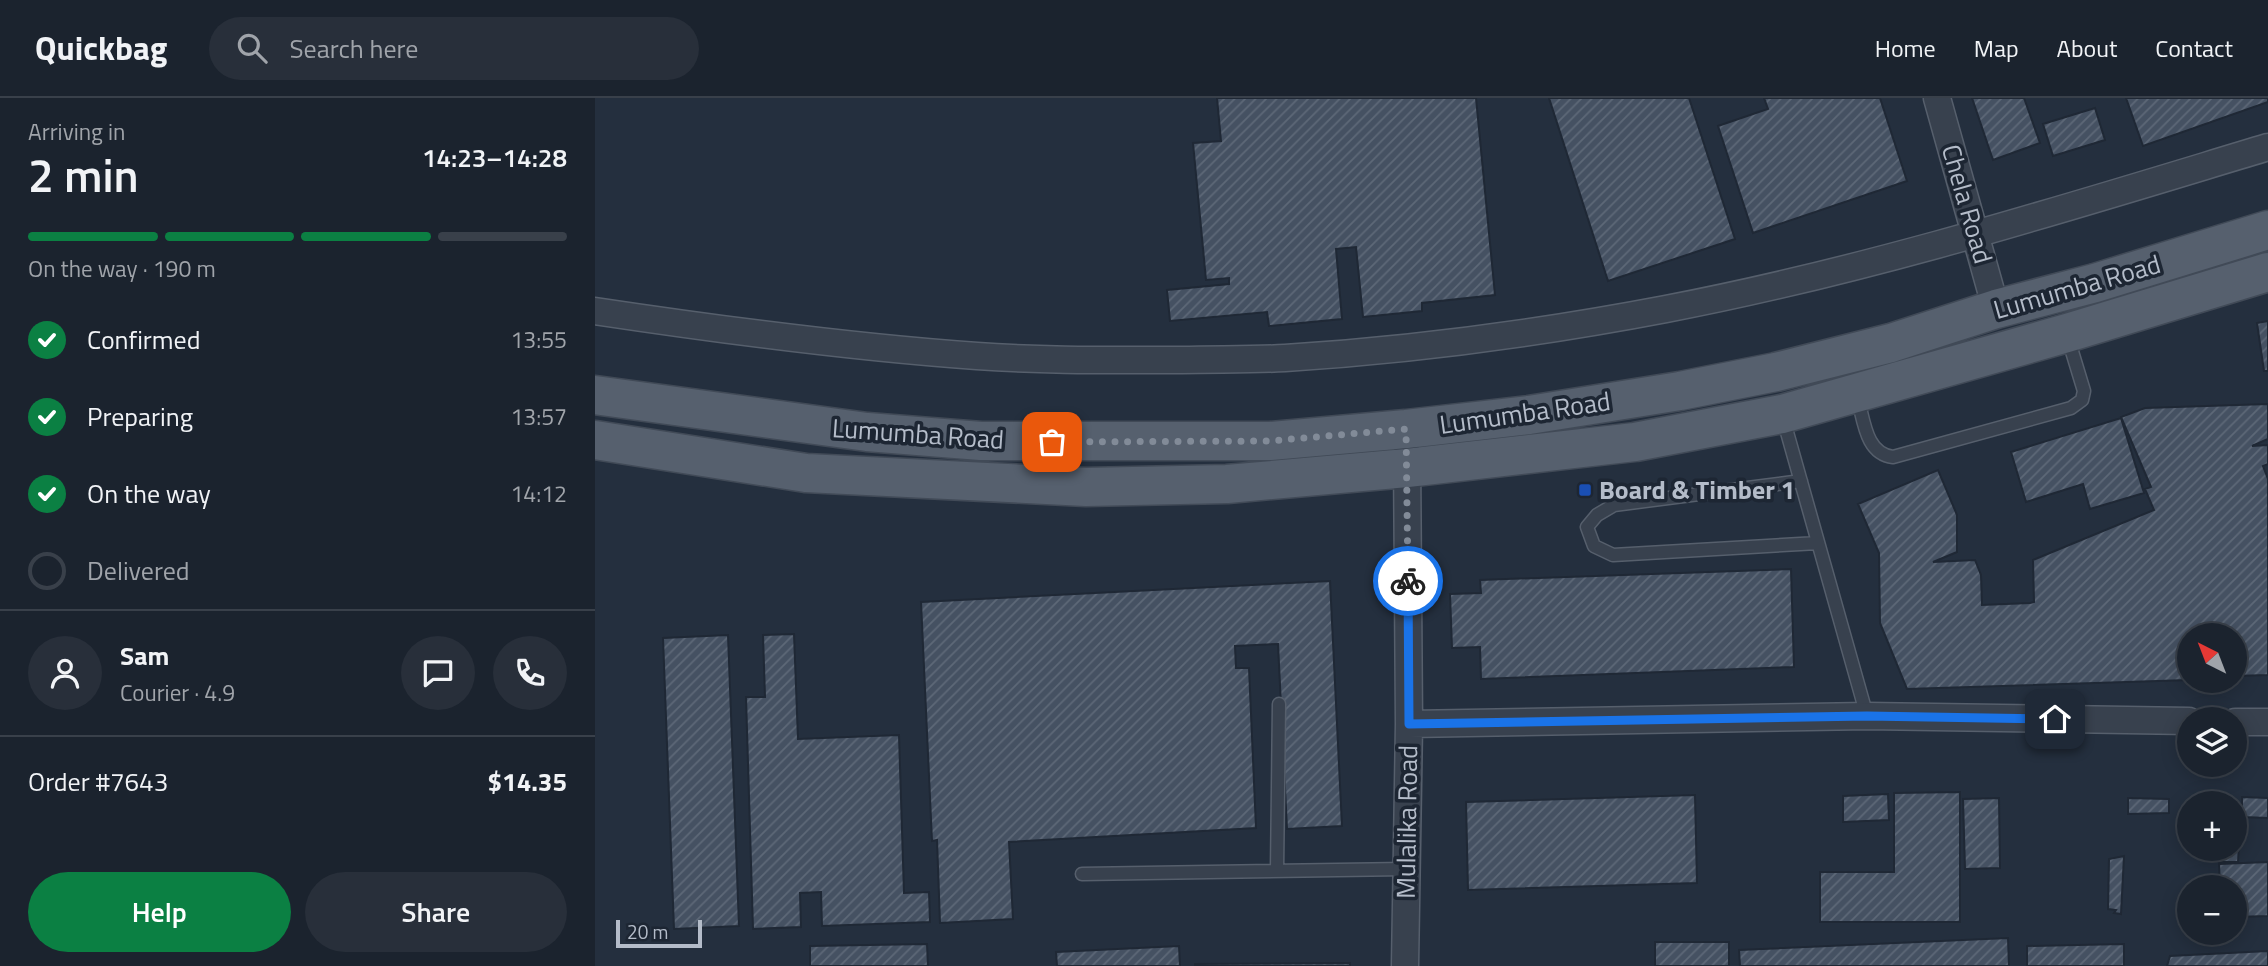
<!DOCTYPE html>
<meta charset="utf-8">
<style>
body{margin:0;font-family:"Titillium Web",sans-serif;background:#282f3a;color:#f1f3f6;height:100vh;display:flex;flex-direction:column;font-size:26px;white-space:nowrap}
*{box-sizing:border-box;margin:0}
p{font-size:23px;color:#a0a4aa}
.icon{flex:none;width:38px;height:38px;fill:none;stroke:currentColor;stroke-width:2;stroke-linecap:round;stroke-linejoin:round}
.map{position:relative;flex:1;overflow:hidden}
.panel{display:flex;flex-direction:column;background:#1b232e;width:595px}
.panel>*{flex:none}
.needle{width:46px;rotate:318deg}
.controls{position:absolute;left:1582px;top:525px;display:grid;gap:14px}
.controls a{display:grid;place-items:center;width:70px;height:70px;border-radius:50%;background:#1b232e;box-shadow:0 4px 18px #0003,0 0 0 2px #39404a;font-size:35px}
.scale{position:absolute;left:21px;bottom:18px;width:86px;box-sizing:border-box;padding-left:7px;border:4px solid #b4bcc9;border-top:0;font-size:19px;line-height:24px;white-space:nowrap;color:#b4bcc9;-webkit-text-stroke:5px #1d2633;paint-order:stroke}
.pin{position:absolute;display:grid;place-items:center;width:60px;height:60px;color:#fff;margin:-30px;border-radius:14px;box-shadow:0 4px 10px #0006}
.courier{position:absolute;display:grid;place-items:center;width:70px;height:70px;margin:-35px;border:5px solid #1a73e8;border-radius:50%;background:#fff;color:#222;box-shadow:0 2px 9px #0007}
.summary em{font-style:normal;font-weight:600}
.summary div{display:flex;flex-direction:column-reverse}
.summary{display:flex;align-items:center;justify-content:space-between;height:119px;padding:0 28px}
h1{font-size:46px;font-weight:600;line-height:52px}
.bar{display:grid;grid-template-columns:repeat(4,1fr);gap:10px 7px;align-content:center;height:84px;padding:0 28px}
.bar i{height:9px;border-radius:5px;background:#39404a}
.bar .selected{background:#0b8043}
.bar p{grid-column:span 4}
.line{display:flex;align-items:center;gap:18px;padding:0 28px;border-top:2px solid #39404a}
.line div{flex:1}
.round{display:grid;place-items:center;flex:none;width:74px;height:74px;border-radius:37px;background:#282f3a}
ol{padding:0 28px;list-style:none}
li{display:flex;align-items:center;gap:21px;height:77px}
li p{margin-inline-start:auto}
li .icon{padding:7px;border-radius:50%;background:#0b8043;color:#fff;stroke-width:4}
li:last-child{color:#a0a4aa}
li i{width:38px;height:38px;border:4px solid #39404a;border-radius:50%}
.cta{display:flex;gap:14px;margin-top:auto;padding:14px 28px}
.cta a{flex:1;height:80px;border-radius:42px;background:#0b8043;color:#fff;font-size:28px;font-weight:600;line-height:80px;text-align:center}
.cta a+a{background:#282f3a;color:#f1f3f6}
header{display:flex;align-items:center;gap:42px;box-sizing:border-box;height:98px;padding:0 35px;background:#1b232e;border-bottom:2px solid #39404a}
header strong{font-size:33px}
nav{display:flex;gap:38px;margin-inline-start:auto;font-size:24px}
.search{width:490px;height:63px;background:#282f3a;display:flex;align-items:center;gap:18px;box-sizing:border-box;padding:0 24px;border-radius:38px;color:#a0a4aa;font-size:26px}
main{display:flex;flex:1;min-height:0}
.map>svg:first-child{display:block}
.building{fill:url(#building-hatch);stroke:#1f2835;stroke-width:2}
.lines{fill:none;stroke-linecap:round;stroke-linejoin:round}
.service-casing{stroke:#565f6c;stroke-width:15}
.minor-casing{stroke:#565f6c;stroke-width:29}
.primary-casing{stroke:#414a57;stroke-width:41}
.service{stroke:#38414e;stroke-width:12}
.minor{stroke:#38414e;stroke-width:26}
.primary{stroke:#56606e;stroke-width:38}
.done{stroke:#828b98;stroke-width:7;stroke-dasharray:0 12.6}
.route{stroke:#1a73e8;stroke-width:9}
.transit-dot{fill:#1a4fb4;stroke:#1d2633;stroke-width:2.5}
.labels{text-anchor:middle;stroke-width:7;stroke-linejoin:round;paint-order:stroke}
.street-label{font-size:26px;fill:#b4bcc9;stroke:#1d2633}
.poi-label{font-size:26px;font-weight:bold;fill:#b4bcc9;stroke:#1d2633;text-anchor:start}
</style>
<header>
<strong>Quickbag</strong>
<div class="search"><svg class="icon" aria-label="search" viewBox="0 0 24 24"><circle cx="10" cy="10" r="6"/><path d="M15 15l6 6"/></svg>Search here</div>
<nav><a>Home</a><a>Map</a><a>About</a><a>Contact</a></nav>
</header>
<main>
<section class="panel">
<div class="summary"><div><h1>2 min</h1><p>Arriving in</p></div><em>14:23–14:28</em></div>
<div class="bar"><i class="selected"></i><i class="selected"></i><i class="selected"></i><i></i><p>On the way · 190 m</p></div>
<ol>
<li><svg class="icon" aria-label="check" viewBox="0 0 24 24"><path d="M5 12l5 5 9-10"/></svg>Confirmed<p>13:55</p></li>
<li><svg class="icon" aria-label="check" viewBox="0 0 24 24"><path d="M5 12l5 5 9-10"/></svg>Preparing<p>13:57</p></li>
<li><svg class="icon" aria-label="check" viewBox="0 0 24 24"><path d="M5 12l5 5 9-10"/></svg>On the way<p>14:12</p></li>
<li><i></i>Delivered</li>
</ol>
<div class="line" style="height:126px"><a class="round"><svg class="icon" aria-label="person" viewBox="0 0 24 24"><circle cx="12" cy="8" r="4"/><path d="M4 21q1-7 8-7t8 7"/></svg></a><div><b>Sam</b><p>Courier · 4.9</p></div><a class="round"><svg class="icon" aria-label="chat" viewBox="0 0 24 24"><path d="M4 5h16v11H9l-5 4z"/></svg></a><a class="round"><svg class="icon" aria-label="phone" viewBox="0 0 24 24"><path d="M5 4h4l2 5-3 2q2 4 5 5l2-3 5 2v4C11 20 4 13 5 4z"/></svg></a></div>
<div class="line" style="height:91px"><div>Order #7643</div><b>$14.35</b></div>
<div class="cta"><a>Help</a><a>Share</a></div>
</section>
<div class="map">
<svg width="1673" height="868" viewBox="0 0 1673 868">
<defs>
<pattern id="building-hatch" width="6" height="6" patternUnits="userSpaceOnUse" patternTransform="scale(1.75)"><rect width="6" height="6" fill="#455162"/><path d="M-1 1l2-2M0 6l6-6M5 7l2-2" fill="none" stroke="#5d6877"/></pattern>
</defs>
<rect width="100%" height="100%" fill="#242f3e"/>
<path class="building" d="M 622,0 L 881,0 L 900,197 L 827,205 L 827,213 L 768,219 L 761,149 L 741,151 L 747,221 L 674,228 L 672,214 L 575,223 L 572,192 L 634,186 L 634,180 L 611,182 L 598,45 L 626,43 Z
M 954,0 L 1094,0 L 1140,141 L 1013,183 Z
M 1169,0 L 1285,0 L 1312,83 L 1158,135 L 1123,28 L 1173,11 Z
M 1377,0 L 1429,0 L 1445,45 L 1398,62 Z
M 1531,0 L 1673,0 L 1673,4 L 1548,48 Z
M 1500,10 L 1510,42 L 1458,58 L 1448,26 Z
M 1673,223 L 1673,273 L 1669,273 L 1662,225 Z
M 1673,306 L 1673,341 L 1657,348 L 1673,347 L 1673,366 L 1668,368 L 1673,381 L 1673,577 L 1640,578 L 1640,537 L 1594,537 L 1594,582 L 1312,591 L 1285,525 L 1284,455 L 1263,406 L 1343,372 L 1362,417 L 1362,454 L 1338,464 L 1380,462 L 1386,477 L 1387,507 L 1435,505 L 1439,504 L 1438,462 L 1559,412 L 1550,391 L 1556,389 L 1526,319 L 1550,310 Z
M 1526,320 L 1549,395 L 1495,411 L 1488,386 L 1431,404 L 1416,354 Z
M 1196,471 L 1199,569 L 886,581 L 885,549 L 857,550 L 855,496 L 886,495 L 885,482 Z
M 735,483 L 747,728 L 692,731 L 683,546 L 640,548 L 641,570 L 654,570 L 661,730 L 414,744 L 418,821 L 345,825 L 342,742 L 337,743 L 326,504 Z
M 199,536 L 203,641 L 304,637 L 309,795 L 334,794 L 335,824 L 227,828 L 226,794 L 205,795 L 206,829 L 158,831 L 151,599 L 170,599 L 168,537 Z
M 133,537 L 144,828 L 79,831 L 68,540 Z
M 1365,694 L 1365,824 L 1225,824 L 1225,774 L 1299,774 L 1299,695 Z
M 1293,696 L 1294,722 L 1248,724 L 1248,698 Z
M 1100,697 L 1102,785 L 873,792 L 871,704 Z
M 1647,699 L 1673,700 L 1673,720 L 1647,719 Z
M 1404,700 L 1405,770 L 1370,771 L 1368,701 Z
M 1533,700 L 1574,701 L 1574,715 L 1533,716 Z
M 1640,715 L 1646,715 L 1643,764 L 1624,764 L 1624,751 L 1640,751 Z
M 1529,758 L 1526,816 L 1519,815 L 1521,812 L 1513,811 L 1514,761 Z
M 1673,764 L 1673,818 L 1640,819 L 1640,789 L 1625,789 L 1624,766 Z
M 1413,840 L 1414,868 L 1145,868 L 1144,852 Z
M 1060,844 L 1134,844 L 1134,868 L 1060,868 Z
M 332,846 L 333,868 L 215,868 L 215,848 Z
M 1529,846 L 1529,868 L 1432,868 L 1432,848 Z
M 584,848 L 585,868 L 462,868 L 461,854 Z
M 1673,853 L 1673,868 L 1572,868 L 1575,858 Z
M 755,865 L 755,868 L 600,868 L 600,866 Z"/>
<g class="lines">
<defs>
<path id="service" d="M 1262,298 C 1269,321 1270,356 1298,359 L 1476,310 L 1487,302 L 1489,293 L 1472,237
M 1188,320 L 1272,618
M 1206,383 L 1019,407 L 1002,417 L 992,429 L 999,448 L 1018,457 L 1223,445
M 682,773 L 684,606
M 487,776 L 810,771"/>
<path id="minor" d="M 1342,0 L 1401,211
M 0,213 C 127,232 254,249 382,258 C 450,263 519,262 587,262 C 621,261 656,262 690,260 C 817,252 945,235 1071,211 C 1275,172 1474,109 1673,49
M 1640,624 L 1673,624
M 814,626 L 1272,618 L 1594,623
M 810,868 L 814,626 L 812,355"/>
<path id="primary" d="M 0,297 L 272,334 L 386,343 L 675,343 L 811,331 L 934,317 L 1085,293 L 1181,274 L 1296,245 L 1401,211 L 1500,185 L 1673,132
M 0,342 L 211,375 L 491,389 L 632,386 L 812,370 L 1040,344 L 1187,316 L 1472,235 L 1673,174"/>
</defs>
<use href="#service" class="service-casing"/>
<use href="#minor" class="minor-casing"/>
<use href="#primary" class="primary-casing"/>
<use href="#service" class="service"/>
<use href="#minor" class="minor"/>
<use href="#primary" class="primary"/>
</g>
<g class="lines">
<path class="done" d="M 457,344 L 675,343 L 811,331 L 813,483"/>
<path class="route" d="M 813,483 L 814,626 L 1272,618 L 1460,621"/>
</g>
<rect class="transit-dot" x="983" y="385" width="14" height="14" rx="3.5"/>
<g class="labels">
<g class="street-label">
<text transform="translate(1372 106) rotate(74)" y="9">Chela Road</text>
<text transform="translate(1482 189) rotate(-16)" y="9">Lumumba Road</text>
<text transform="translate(930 315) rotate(-8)" y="9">Lumumba Road</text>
<text transform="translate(323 336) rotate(4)" y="9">Lumumba Road</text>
<text transform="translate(812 724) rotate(-89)" y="9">Mulalika Road</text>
</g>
<g class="poi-label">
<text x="1004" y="401">Board &amp; Timber 1</text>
</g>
</g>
</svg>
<div class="controls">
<a><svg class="needle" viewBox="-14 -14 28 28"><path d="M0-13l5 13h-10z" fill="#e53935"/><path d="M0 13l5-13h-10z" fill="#a0a4aa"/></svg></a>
<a><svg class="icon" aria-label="layers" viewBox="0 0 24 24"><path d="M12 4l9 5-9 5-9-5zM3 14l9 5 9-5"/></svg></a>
<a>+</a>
<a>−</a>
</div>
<div class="scale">20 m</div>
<div class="pin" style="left:457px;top:344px;background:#ea580c"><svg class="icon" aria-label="bag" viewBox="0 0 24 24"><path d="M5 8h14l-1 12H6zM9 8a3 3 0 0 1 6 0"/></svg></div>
<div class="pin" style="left:1460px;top:621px;background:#1f2937"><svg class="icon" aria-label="home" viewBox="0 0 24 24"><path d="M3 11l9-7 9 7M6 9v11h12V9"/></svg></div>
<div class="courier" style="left:813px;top:483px"><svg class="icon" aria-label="bike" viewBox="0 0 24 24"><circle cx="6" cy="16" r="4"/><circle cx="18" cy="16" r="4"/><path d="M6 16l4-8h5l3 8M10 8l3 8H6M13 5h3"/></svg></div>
</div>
</main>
